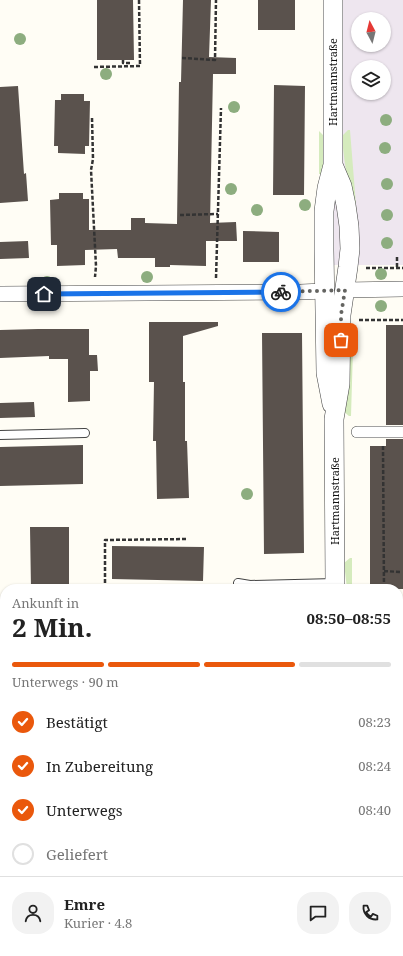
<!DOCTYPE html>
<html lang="de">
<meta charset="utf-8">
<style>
body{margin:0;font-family:"Noto Serif",serif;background:#f2f2f2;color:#222;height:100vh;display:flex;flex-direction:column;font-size:15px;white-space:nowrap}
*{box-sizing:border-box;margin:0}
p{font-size:13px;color:#767676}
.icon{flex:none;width:22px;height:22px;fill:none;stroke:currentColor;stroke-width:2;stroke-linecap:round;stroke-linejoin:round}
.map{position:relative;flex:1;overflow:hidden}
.details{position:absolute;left:0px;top:584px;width:403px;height:372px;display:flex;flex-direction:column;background:#fff;border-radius:16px 16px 0 0;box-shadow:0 1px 3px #0004}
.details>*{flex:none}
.needle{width:26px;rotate:353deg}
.buttons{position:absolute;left:351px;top:12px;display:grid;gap:8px}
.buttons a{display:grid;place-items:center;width:40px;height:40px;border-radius:50%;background:#fff;box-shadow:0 1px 3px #0004;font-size:20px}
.pin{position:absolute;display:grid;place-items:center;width:34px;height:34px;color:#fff;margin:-17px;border-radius:8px;box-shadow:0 2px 6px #0006}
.courier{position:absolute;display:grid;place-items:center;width:40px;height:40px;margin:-20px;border:3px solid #1a73e8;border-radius:50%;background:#fff;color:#222;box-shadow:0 1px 5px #0007}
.summary em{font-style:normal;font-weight:700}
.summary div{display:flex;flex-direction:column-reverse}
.summary{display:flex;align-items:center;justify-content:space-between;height:68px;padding:0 12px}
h1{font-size:26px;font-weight:700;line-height:30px}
.bar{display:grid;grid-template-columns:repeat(4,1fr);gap:6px 4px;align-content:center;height:48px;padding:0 12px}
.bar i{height:5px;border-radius:3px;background:#e0e0e0}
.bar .current{background:#ea580c}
.bar p{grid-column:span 4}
.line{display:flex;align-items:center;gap:10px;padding:0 12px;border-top:1px solid #e0e0e0}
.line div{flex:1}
.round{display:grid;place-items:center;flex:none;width:42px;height:42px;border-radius:16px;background:#f2f2f2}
ol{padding:0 12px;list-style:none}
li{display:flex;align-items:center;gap:12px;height:44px}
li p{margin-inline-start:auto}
li .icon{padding:4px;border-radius:50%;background:#ea580c;color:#fff;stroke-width:4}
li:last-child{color:#767676}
li i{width:22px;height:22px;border:2px solid #e0e0e0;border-radius:50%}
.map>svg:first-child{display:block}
.industrial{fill:#eee6ef;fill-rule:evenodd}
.green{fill:#d5ebbd}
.building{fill:#5a524d}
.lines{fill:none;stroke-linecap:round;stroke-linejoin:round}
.service-casing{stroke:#444;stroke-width:10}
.pedestrian-casing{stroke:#444;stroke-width:12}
.minor-casing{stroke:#444;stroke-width:16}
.tertiary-casing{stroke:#444;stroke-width:20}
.path{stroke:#333;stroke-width:2.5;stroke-dasharray:4 2;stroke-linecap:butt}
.service{stroke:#fff;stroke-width:8}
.pedestrian{stroke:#fff;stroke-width:11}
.minor{stroke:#fff;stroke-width:15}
.tertiary{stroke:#fff;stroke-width:19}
.tree{fill:#8dad7f}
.done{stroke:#646461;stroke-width:4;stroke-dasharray:0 7.2}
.route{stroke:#1a73e8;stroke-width:5}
.labels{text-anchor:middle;stroke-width:4;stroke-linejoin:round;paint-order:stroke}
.street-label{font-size:11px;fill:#111;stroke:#fff}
</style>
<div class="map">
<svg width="403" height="956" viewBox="0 0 403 956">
<rect width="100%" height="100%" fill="#fffdf5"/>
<path class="industrial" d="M 324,0 L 403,0 L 403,265 L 329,265 ZM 358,19 L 384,19 L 384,45 L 358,45 ZM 358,67 L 384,67 L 384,93 L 358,93 Z"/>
<path class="green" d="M 348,130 L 350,130 L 356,205 L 357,224 C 350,194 344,166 342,136 Z
M 319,131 L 324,136 L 323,174 L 319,174 Z
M 346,349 L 353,349 L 351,416 L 349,416 L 343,411 Z
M 350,558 L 352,558 L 352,589 L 347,589 L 344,563 Z"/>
<path class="building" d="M 97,0 L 133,0 L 134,60 L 97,60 Z
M 183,0 L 211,0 L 209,57 L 236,58 L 236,74 L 213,74 L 210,223 L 236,222 L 237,241 L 206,241 L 206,266 L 170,265 L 170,267 L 155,267 L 155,258 L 118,258 L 117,249 L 85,250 L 85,265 L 57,266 L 57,245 L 51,245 L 50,200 L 59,199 L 59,193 L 83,193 L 83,199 L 89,199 L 89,230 L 131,230 L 131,218 L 145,218 L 145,223 L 177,224 L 179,82 L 181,82 Z
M 258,0 L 295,0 L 295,30 L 258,30 Z
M 274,85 L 305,86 L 304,195 L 273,195 Z
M 18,86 L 24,174 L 26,173 L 28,201 L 0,203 L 0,87 Z
M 61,94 L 84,94 L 84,101 L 90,101 L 89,146 L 85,146 L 85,154 L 58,153 L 58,146 L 54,146 L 55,100 L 61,100 Z
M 243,231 L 279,232 L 279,262 L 243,262 Z
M 28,241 L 29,258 L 0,259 L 0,242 Z
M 149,322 L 218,322 L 218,326 L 183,336 L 183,382 L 185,382 L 185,441 L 187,441 L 189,498 L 157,499 L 156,441 L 153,441 L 154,382 L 149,382 Z
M 386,325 L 403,325 L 403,425 L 386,425 Z
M 38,329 L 89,329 L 89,355 L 97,355 L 98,371 L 90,371 L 90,401 L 68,402 L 68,359 L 49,359 L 49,356 L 0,358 L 0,330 Z
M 262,333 L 302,333 L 304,553 L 264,554 Z
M 34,402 L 35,417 L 0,418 L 0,403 Z
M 386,439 L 403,439 L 403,589 L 370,589 L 370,446 L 386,446 Z
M 83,445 L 83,484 L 0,486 L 0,447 Z
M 30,527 L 69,527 L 69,589 L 31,589 Z
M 112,546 L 204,547 L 203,581 L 112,579 Z"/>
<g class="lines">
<defs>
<path id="service" d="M 0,435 L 85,433
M 238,583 L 250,585 L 335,583"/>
<path id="pedestrian" d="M 357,432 L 403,432"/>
<path id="minor" d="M 345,290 L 403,289
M 0,294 L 301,292 L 324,291
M 0,730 L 5,730
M 398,847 L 403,847"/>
<path id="tertiary" d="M 333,165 L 342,186 L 346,205 L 349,226 L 350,249 L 348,267 L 341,315 L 340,384 L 334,419 L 335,583 L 334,589
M 332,404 L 326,373 L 324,250 L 324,211 L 327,188 L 333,165 L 333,0
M 333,956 L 333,951"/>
</defs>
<use href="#service" class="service-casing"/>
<use href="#pedestrian" class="pedestrian-casing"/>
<use href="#minor" class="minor-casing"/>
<use href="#tertiary" class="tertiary-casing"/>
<path class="path" d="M 182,58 L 215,60 L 216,0
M 123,60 L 123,63 L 132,63
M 94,67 L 140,66 L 139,0
M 92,118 L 93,159 L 91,170 L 96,266 L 95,277
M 180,215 L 218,214
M 397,257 L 397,268
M 366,268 L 403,268
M 216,278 L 221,108
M 359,320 L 403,320
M 383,446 L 384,589
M 384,571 L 400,572
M 105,589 L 105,540 L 188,539
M 398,633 L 403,633
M 0,874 L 5,874
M 398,885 L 403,885
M 361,951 L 361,956
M 256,956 L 257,951"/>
<use href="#service" class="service"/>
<use href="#pedestrian" class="pedestrian"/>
<use href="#minor" class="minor"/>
<use href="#tertiary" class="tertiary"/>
</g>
<g class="tree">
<circle cx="20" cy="39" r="6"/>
<circle cx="106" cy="74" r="6"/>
<circle cx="234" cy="107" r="6"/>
<circle cx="386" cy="120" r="6"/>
<circle cx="385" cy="148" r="6"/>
<circle cx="387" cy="184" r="6"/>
<circle cx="231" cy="189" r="6"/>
<circle cx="305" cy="205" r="6"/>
<circle cx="257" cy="210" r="6"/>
<circle cx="387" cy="215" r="6"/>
<circle cx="387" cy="243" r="6"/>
<circle cx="381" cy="274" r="6"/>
<circle cx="147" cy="277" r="6"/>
<circle cx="47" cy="282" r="6"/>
<circle cx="381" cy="306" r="6"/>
<circle cx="247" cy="494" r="6"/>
</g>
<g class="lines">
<path class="done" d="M 281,292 L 345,290 L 341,315 L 341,340"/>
<path class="route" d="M 44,294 L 281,292"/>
</g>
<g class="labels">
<g class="street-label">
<text transform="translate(333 82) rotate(-90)" y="4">Hartmannstraße</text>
<text transform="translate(335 501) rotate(-90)" y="4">Hartmannstraße</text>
</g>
</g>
</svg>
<div class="buttons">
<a><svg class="needle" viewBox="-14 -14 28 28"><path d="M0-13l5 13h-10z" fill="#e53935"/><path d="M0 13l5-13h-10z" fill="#767676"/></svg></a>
<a><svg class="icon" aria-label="layers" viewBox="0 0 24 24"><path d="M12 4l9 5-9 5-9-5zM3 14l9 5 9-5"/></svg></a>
</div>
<div class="pin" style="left:341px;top:340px;background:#ea580c"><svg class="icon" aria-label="bag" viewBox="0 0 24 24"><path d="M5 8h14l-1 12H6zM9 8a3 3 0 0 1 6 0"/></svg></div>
<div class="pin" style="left:44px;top:294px;background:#1f2937"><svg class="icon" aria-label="home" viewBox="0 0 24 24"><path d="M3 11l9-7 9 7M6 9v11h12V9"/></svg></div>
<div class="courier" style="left:281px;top:292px"><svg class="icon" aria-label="bike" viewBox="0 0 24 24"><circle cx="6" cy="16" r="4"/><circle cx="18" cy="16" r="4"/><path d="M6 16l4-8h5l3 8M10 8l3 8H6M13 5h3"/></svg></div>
<section class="details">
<div class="summary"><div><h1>2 Min.</h1><p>Ankunft in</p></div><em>08:50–08:55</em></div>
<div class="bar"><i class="current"></i><i class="current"></i><i class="current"></i><i></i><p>Unterwegs · 90 m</p></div>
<ol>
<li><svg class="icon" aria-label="check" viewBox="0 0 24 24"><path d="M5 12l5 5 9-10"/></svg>Bestätigt<p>08:23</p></li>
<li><svg class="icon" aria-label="check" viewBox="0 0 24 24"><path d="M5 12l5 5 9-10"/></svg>In Zubereitung<p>08:24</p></li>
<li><svg class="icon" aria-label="check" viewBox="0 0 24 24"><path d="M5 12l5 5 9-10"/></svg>Unterwegs<p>08:40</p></li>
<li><i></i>Geliefert</li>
</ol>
<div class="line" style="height:72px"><a class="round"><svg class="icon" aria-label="person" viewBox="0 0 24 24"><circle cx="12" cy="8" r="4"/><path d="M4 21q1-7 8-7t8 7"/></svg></a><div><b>Emre</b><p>Kurier · 4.8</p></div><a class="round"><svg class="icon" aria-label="chat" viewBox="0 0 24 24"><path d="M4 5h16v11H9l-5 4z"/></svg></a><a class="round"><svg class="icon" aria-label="phone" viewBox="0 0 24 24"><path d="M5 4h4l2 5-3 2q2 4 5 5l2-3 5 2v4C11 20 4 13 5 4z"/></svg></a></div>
</section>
</div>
